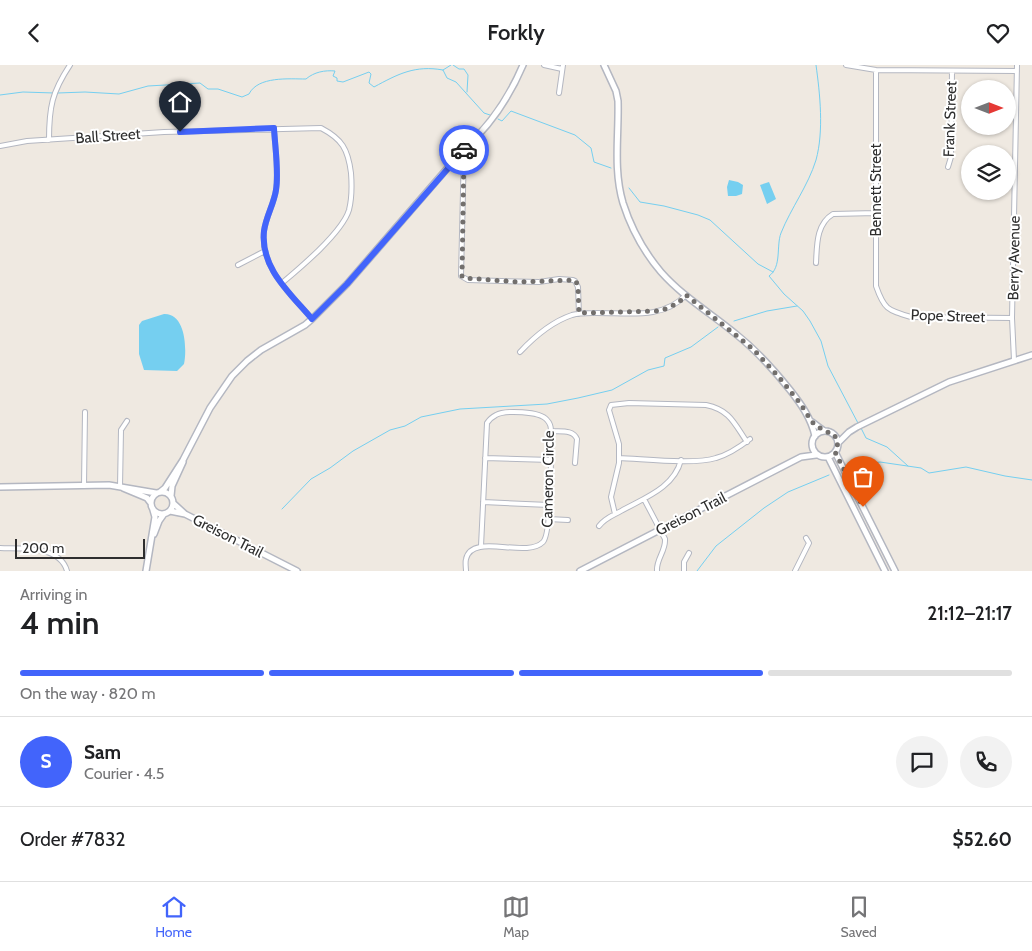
<!DOCTYPE html>
<meta charset="utf-8">
<style>
body{margin:0;font-family:Cabin,sans-serif;background:#f2f2f2;color:#202124;height:100vh;display:flex;flex-direction:column;font-size:19px;white-space:nowrap}
*{box-sizing:border-box;margin:0}
p{font-size:16px;color:#757577}
.icon{flex:none;width:28px;height:28px;fill:none;stroke:currentColor;stroke-width:2;stroke-linecap:round;stroke-linejoin:round}
.map{position:relative;height:506px;overflow:hidden}
.panel{display:flex;flex-direction:column;background:#fff;flex:1}
.panel>*{flex:none}
.needle{width:32px;rotate:90deg}
.controls{position:absolute;left:961px;top:15px;display:grid;gap:10px}
.controls a{display:grid;place-items:center;width:55px;height:55px;border-radius:50%;background:#fff;box-shadow:0 1px 4px #0004;font-size:25px}
.scale{position:absolute;left:15px;bottom:12px;width:130px;box-sizing:border-box;padding-left:5px;border:2px solid #2e2e2e;border-top:0;font-size:14px;line-height:18px;white-space:nowrap;color:#2e2e2e;-webkit-text-stroke:4px #fff;paint-order:stroke}
.pin{position:absolute;display:grid;place-items:center;width:42px;height:42px;color:#fff;margin:-51px -21px;border-radius:50% 50% 50% 0;rotate:-45deg;box-shadow:0 0 5px #0007}
.pin .icon{rotate:45deg}
.courier{position:absolute;display:grid;place-items:center;width:50px;height:50px;margin:-25px;border:4px solid #4264fb;border-radius:50%;background:#fff;color:#222;box-shadow:0 1px 6px #0007}
.overview em{font-style:normal;font-weight:600}
.overview div{display:flex;flex-direction:column-reverse}
.overview{display:flex;align-items:center;justify-content:space-between;height:85px;padding:0 20px}
h1{font-size:32px;font-weight:600;line-height:38px}
.bar{display:grid;grid-template-columns:repeat(4,1fr);gap:8px 5px;align-content:center;height:60px;padding:0 20px}
.bar i{height:6px;border-radius:4px;background:#e0e0e0}
.bar .current{background:#4264fb}
.bar p{grid-column:span 4}
.line{display:flex;align-items:center;gap:12px;padding:0 20px;border-top:1px solid #e0e0e0}
.line div{flex:1}
.round{display:grid;place-items:center;flex:none;width:52px;height:52px;border-radius:26px;background:#f2f2f2}
header{display:flex;justify-content:space-between;align-items:center;height:65px;padding:0 20px;background:#fff;font-size:22px;font-weight:600}
.tabs{display:flex;justify-content:space-around;align-items:center;height:70px;border-top:1px solid #e0e0e0;background:#fff;font-size:14px;color:#757577}
.tabs a{display:grid;justify-items:center;gap:2px}
.tabs .current{color:#4264fb}
.map>svg:first-child{display:block}
.water{fill:#75cff0}
.lines{fill:none;stroke-linecap:round;stroke-linejoin:round}
.stream{stroke:#75cff0;stroke-width:1}
.street-casing{stroke:#b4b7c1;stroke-width:6}
.secondary-casing{stroke:#b4b7c1;stroke-width:8}
.street{stroke:#fff;stroke-width:4}
.secondary{stroke:#fff;stroke-width:5}
.done{stroke:#726f6d;stroke-width:5;stroke-dasharray:0 9}
.route{stroke:#4264fb;stroke-width:6}
.labels{text-anchor:middle;stroke-width:4;stroke-linejoin:round;paint-order:stroke}
.street-label{font-size:15px;fill:#2e2e2e;stroke:#fff}
</style>
<header><svg class="icon" aria-label="back" viewBox="0 0 24 24"><path d="M15 5l-7 7 7 7"/></svg>Forkly<svg class="icon" aria-label="heart" viewBox="0 0 24 24"><path d="M12 20l-8-8c-3-5 5-10 8-4 3-6 11-1 8 4z"/></svg></header>
<div class="map">
<svg width="1032" height="506" viewBox="0 0 1032 506">
<rect width="100%" height="100%" fill="#efe9e1"/>
<path class="water" d="M 729,115 L 738,117 L 743,120 L 742,129 L 736,131 L 728,131 L 727,122 Z
M 769,117 L 776,134 L 767,139 L 760,120 Z
M 164,249 C 186,248 187,285 184,299 L 177,306 L 144,305 L 139,289 L 139,260 L 142,256 Z"/>
<g class="lines">
<path class="stream" d="M 453,0 L 459,4 L 464,4 L 468,10 L 467,27
M 816,0 C 820,29 824,66 816,95 C 808,121 791,143 781,168 C 776,181 782,202 769,211 L 784,229 L 803,246 L 810,256 L 821,276 L 828,301 L 859,360
M 443,5 L 451,0
M 58,28 L 85,27 L 119,29 L 148,21 L 200,18 L 208,24 L 218,24 L 242,32 L 249,29 C 258,11 289,14 306,14 C 314,7 325,5 335,6 L 333,11 L 337,13 L 337,16 L 343,17 L 369,7 L 371,9 L 369,18 L 374,22 C 398,9 415,0 443,5 L 447,13 L 456,17 L 484,48 L 490,50
M 0,30 L 23,27 L 54,28
M 498,54 L 502,56 L 511,46 L 575,70 L 591,83 L 594,97 L 611,103
M 629,123 L 640,137 L 664,141 L 698,150 L 710,155 L 758,199 L 773,207
M 734,256 L 767,246 L 797,241
M 861,363 L 866,373 L 887,382 L 908,401
M 852,401 L 880,397 L 921,403 L 929,408 L 966,402 L 1005,411 L 1032,415
M 282,444 L 311,414 L 330,403 L 353,386 L 390,365 L 405,361 L 421,352 L 460,344 L 547,339 L 578,333 L 612,325 L 648,305 L 664,301 L 665,293 L 691,282 L 718,262
M 697,506 L 716,481 L 764,443 L 788,427 L 829,410"/>
<defs>
<path id="street" d="M 544,0 L 562,4
M 846,0 L 876,5 L 1017,6
M 876,5 L 876,221 C 884,244 887,245 911,252 L 1012,253
M 559,28 L 563,0
M 274,63 C 275,83 279,105 276,125 C 274,139 266,151 264,166 C 260,203 290,228 312,254
M 49,75 C 49,42 52,27 70,0
M 0,81 L 27,76 L 164,67 L 321,63 C 342,74 348,84 351,108 C 352,121 352,133 349,145 C 342,168 300,203 282,218
M 464,84 L 461,211 L 468,215 L 539,217 L 559,214 L 573,215 L 575,216 L 578,222 L 579,249
M 948,102 L 951,92 L 952,6
M 816,198 C 817,181 816,159 833,149 L 876,148
M 238,200 L 265,186
M 520,287 C 535,271 551,257 572,250 C 579,248 585,248 592,248 C 625,247 661,256 686,230
M 1014,295 L 1012,253 L 1017,0
M 551,366 C 560,367 573,364 577,374 L 575,398
M 485,393 L 551,395
M 619,393 C 645,394 693,400 716,393 C 727,390 741,381 750,374
M 84,421 L 85,347
M 120,422 L 121,365 L 127,356
M 644,434 L 665,474 C 666,486 656,494 657,506
M 483,437 L 549,440
M 615,449 L 611,432 L 619,398 L 619,379 L 609,345 L 611,340 L 629,338 L 706,340 C 730,345 734,358 747,377
M 548,454 L 568,455
M 599,461 C 605,453 612,451 621,446 C 644,433 674,423 681,395
M 0,483 C 21,484 60,480 67,506
M 466,506 C 466,503 465,498 466,494 C 472,467 526,494 543,477 C 552,468 551,383 551,366 C 551,362 550,358 547,355 C 540,346 505,345 496,350 C 492,352 489,355 487,358 L 481,481
M 684,506 L 684,497 L 689,488
M 795,506 L 809,478 L 806,473"/>
<path id="secondary" d="M 604,0 L 616,26 L 618,36 C 619,70 613,104 623,138 C 631,163 644,187 661,207 C 683,232 712,249 737,270 C 757,286 774,305 790,325 C 801,339 811,353 815,371
M 812,357 L 824,366
M812 379a13 13 0 1 1 26 0a13 13 0 1 1-26 0Z
M 838,378 L 849,367 L 857,362 L 949,317 L 1032,290
M 835,387 L 895,506
M 828,392 L 885,506
M 0,422 L 109,420 L 156,428
M 123,423 L 147,433 L 150,437
M151 438a11 11 0 1 1 22 0a11 11 0 1 1-22 0Z
M 160,427 L 165,423 L 183,395 L 210,343 L 232,311 L 247,296 L 261,285 L 305,260 L 312,254 L 347,219 L 464,84 C 491,60 509,33 523,0
M 171,431 L 172,421 L 183,397
M 173,438 L 185,449 L 297,506
M 170,446 L 185,449
M 154,469 L 159,456 L 164,449
M 146,506 L 155,452 L 153,445
M 580,506 L 801,392 L 816,390"/>
</defs>
<use href="#street" class="street-casing"/>
<use href="#secondary" class="secondary-casing"/>
<use href="#street" class="street"/>
<use href="#secondary" class="secondary"/>
</g>
<g class="lines">
<path class="done" d="M 464,85 L 462,211 L 464,213 L 518,217 L 573,215 L 576,216 L 578,222 L 579,248 L 661,246 L 678,238 L 686,230 L 753,284 L 779,312 L 800,338 L 812,357 L 824,366 L 834,369 L 838,378 L 835,387 L 863,442"/>
<path class="route" d="M 180,67 L 274,63 C 275,82 279,107 276,125 C 274,139 266,151 264,166 C 260,203 290,228 312,254 L 347,219 L 464,85"/>
</g>
<g class="labels">
<g class="street-label">
<text transform="translate(950 54) rotate(-88)" y="5">Frank Street</text>
<text transform="translate(108 71) rotate(-4)" y="5">Ball Street</text>
<text transform="translate(876 125) rotate(-90)" y="5">Bennett Street</text>
<text transform="translate(1014 193) rotate(-89)" y="5">Berry Avenue</text>
<text transform="translate(948 251) rotate(2)" y="5">Pope Street</text>
<text transform="translate(548 414) rotate(-89)" y="5">Cameron Circle</text>
<text transform="translate(691 449) rotate(-27)" y="5">Greison Trail</text>
<text transform="translate(228 471) rotate(27)" y="5">Greison Trail</text>
</g>
</g>
</svg>
<div class="controls">
<a><svg class="needle" viewBox="-14 -14 28 28"><path d="M0-13l5 13h-10z" fill="#e53935"/><path d="M0 13l5-13h-10z" fill="#757577"/></svg></a>
<a><svg class="icon" aria-label="layers" viewBox="0 0 24 24"><path d="M12 4l9 5-9 5-9-5zM3 14l9 5 9-5"/></svg></a>
</div>
<div class="scale">200 m</div>
<div class="pin" style="left:863px;top:442px;background:#ea580c"><svg class="icon" aria-label="bag" viewBox="0 0 24 24"><path d="M5 8h14l-1 12H6zM9 8a3 3 0 0 1 6 0"/></svg></div>
<div class="pin" style="left:180px;top:67px;background:#1f2937"><svg class="icon" aria-label="home" viewBox="0 0 24 24"><path d="M3 11l9-7 9 7M6 9v11h12V9"/></svg></div>
<div class="courier" style="left:464px;top:85px"><svg class="icon" aria-label="car" viewBox="0 0 24 24"><path d="M5 17H2v-5l4-1 3-4h7l3 4 3 1v5h-3M9 17h6M6 11h13"/><circle cx="7" cy="17" r="2"/><circle cx="17" cy="17" r="2"/></svg></div>
</div>
<section class="panel">
<div class="overview"><div><h1>4 min</h1><p>Arriving in</p></div><em>21:12–21:17</em></div>
<div class="bar"><i class="current"></i><i class="current"></i><i class="current"></i><i></i><p>On the way · 820 m</p></div>
<div class="line" style="height:90px"><b class="round" style="background:#4264fb;color:#fff">S</b><div><b>Sam</b><p>Courier · 4.5</p></div><a class="round"><svg class="icon" aria-label="chat" viewBox="0 0 24 24"><path d="M4 5h16v11H9l-5 4z"/></svg></a><a class="round"><svg class="icon" aria-label="phone" viewBox="0 0 24 24"><path d="M5 4h4l2 5-3 2q2 4 5 5l2-3 5 2v4C11 20 4 13 5 4z"/></svg></a></div>
<div class="line" style="height:65px"><div>Order #7832</div><b>$52.60</b></div>
</section>
<nav class="tabs">
<a class="current"><svg class="icon" aria-label="home" viewBox="0 0 24 24"><path d="M3 11l9-7 9 7M6 9v11h12V9"/></svg>Home</a>
<a><svg class="icon" aria-label="map" viewBox="0 0 24 24"><path d="M3 6l6-2 6 2 6-2v14l-6 2-6-2-6 2zM9 4v14M15 6v14"/></svg>Map</a>
<a><svg class="icon" aria-label="saved" viewBox="0 0 24 24"><path d="M7 4h10v16l-5-4-5 4z"/></svg>Saved</a>
</nav>
